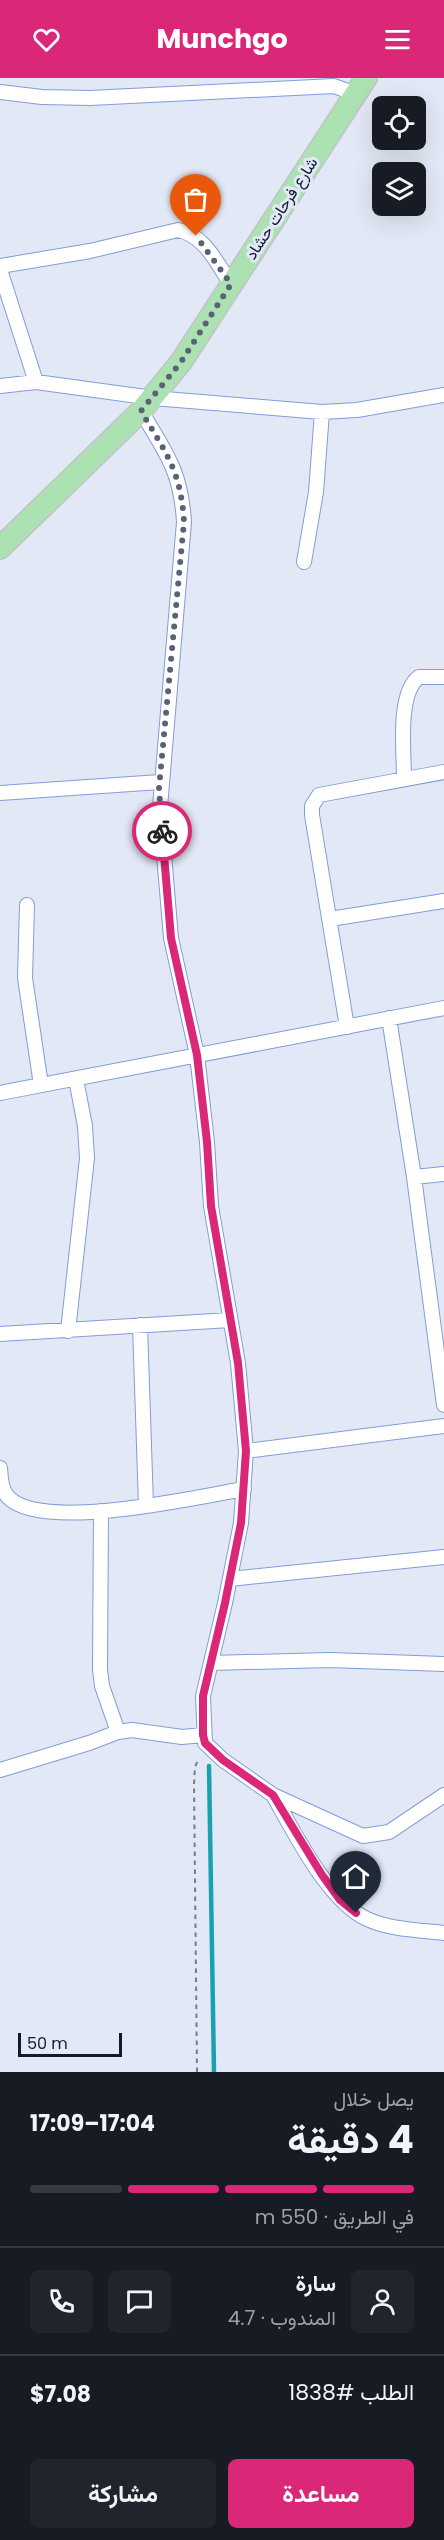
<!DOCTYPE html>
<html lang="ar">
<meta charset="utf-8">
<style>
body{margin:0;font-family:Poppins,Vazirmatn,sans-serif;background:#20242c;color:#f1f3f6;direction:rtl;height:100vh;display:flex;flex-direction:column;font-size:22px;white-space:nowrap}
*{box-sizing:border-box;margin:0}
p{font-size:20px;color:#9ea1a6}
.icon{flex:none;width:33px;height:33px;fill:none;stroke:currentColor;stroke-width:2;stroke-linecap:round;stroke-linejoin:round}
.map{position:relative;height:1994px;overflow:hidden;direction:ltr}
.details{display:flex;flex-direction:column;background:#171b24;flex:1}
.details>*{flex:none}
.tools{position:absolute;left:372px;top:18px;display:grid;gap:12px}
.tools a{display:grid;place-items:center;width:54px;height:54px;border-radius:9px;background:#171b24;box-shadow:0 6px 24px #0002;font-size:30px}
.scale{position:absolute;left:18px;bottom:15px;width:104px;box-sizing:border-box;padding-left:6px;border:3px solid #111a31;border-top:0;font-size:16px;line-height:21px;white-space:nowrap;color:#111a31;-webkit-text-stroke:4px #e2e8f5;paint-order:stroke}
.pin{position:absolute;display:grid;place-items:center;width:51px;height:51px;color:#fff;margin:-62px -26px;border-radius:50% 50% 50% 0;rotate:-45deg;box-shadow:0 0 6px #0007}
.pin .icon{rotate:45deg}
.courier{position:absolute;display:grid;place-items:center;width:60px;height:60px;margin:-30px;border:4px solid #db2777;border-radius:50%;background:#fff;color:#222;box-shadow:0 2px 8px #0007}
.head em{font-style:normal;font-weight:700}
.head div{display:flex;flex-direction:column-reverse}
.head{display:flex;align-items:center;justify-content:space-between;height:102px;padding:0 30px}
h1{font-size:39px;font-weight:700;line-height:45px}
.bar{display:grid;grid-template-columns:repeat(4,1fr);gap:9px 6px;align-content:center;height:72px;padding:0 30px}
.bar i{height:8px;border-radius:4px;background:#363941}
.bar .current{background:#db2777}
.bar p{grid-column:span 4}
.line{display:flex;align-items:center;gap:15px;padding:0 30px;border-top:2px solid #363941}
.line div{flex:1}
.round{display:grid;place-items:center;flex:none;width:63px;height:63px;border-radius:9px;background:#20242c}
.action{display:flex;gap:12px;margin-top:auto;padding:12px 30px}
.action a{flex:1;height:69px;border-radius:9px;background:#db2777;color:#fff;font-size:24px;font-weight:700;line-height:69px;text-align:center}
.action a+a{background:#20242c;color:#f1f3f6}
header{display:flex;justify-content:space-between;align-items:center;height:78px;padding:0 30px;background:#db2777;color:#fff;font-size:27px;font-weight:700}
.map>svg:first-child{display:block}
.lines{fill:none;stroke-linecap:round;stroke-linejoin:round}
.stream{stroke:#1aa1af;stroke-width:4.5}
.minor-casing{stroke:#839cd8;stroke-width:16}
.primary-casing{stroke:#c1c3c9;stroke-width:24}
.path{stroke:#757d8f;stroke-width:2;stroke-dasharray:4.5 4.5;stroke-linecap:butt}
.minor{stroke:#fff;stroke-width:14}
.primary{stroke:#ace1b2;stroke-width:21}
.done{stroke:#5a6276;stroke-width:6;stroke-dasharray:0 10.8}
.route{stroke:#db2777;stroke-width:8}
.labels{text-anchor:middle;stroke-width:6;stroke-linejoin:round;paint-order:stroke}
.street-label{font-size:16px;fill:#111a31;stroke:#e2e8f5}
</style>
<header><svg class="icon" aria-label="menu" viewBox="0 0 24 24"><path d="M4 6h16M4 12h16M4 18h16"/></svg>Munchgo<svg class="icon" aria-label="heart" viewBox="0 0 24 24"><path d="M12 20l-8-8c-3-5 5-10 8-4 3-6 11-1 8 4z"/></svg></header>
<div class="map">
<svg width="444" height="1994" viewBox="0 0 444 1994">
<rect width="100%" height="100%" fill="#e2e8f5"/>
<g class="lines">
<path class="stream" d="M 209,1688 L 214,1994"/>
<defs>
<path id="minor" d="M 0,14 L 42,19 L 90,20 L 334,8 L 356,16
M 0,188 L 90,173 L 178,152 C 205,157 217,186 231,206
M 0,192 L 36,304
M 0,308 L 36,304 L 153,320 L 322,334 L 357,332 L 444,317
M 141,333 C 166,375 181,393 184,444 L 160,729 L 171,860 L 197,977 L 207,1064 L 211,1128 L 238,1285 L 246,1373 L 241,1445 L 225,1525 L 203,1618 L 205,1665 L 223,1682 L 273,1717 L 363,1758 L 389,1754 L 444,1717
M 304,484 L 316,414 L 322,334
M 404,700 C 404,674 397,615 419,599 L 444,599
M 0,715 L 160,704
M 27,827 L 25,900 L 41,1007
M 330,841 L 444,823
M 389,940 L 414,1099 L 444,1327
M 347,949 L 312,737 L 312,728 L 319,717 L 444,694
M 0,1015 L 444,930
M 414,1099 L 444,1096
M 140,1247 L 146,1428
M 68,1253 L 87,1080 L 85,1048 L 76,1001
M 0,1256 L 230,1242
M 246,1373 L 444,1348
M 0,1390 C 1,1401 1,1412 9,1420 C 44,1454 198,1419 244,1411
M 101,1433 L 100,1591 L 102,1608 L 118,1654
M 230,1501 L 444,1479
M 211,1585 L 330,1582 L 444,1586
M 0,1692 L 89,1665 L 118,1654 L 132,1652 L 182,1659 L 203,1657
M 273,1717 C 294,1754 328,1823 367,1841 C 391,1852 418,1852 444,1855"/>
<path id="primary" d="M 0,470 L 141,333 L 181,284 L 366,0"/>
</defs>
<use href="#minor" class="minor-casing"/>
<use href="#primary" class="primary-casing"/>
<path class="path" d="M 197,1994 L 194,1706 L 195,1689 L 199,1680"/>
<use href="#minor" class="minor"/>
<use href="#primary" class="primary"/>
</g>
<g class="lines">
<path class="done" d="M 162,753 L 159,710 L 184,444 C 181,393 166,375 141,333 L 181,284 L 231,206 L 196,158"/>
<path class="route" d="M 162,753 L 171,860 L 197,977 L 207,1064 L 211,1128 L 238,1285 L 246,1373 L 241,1445 L 225,1525 L 203,1618 L 203,1657 L 205,1665 L 223,1682 L 273,1717 L 322,1797 L 340,1822 L 356,1835"/>
</g>
<g class="labels">
<g class="street-label">
<text transform="translate(281 130) rotate(-57)" y="6">شارع فرحات حشاد</text>
</g>
</g>
</svg>
<div class="tools">
<a><svg class="icon" aria-label="locate" viewBox="0 0 24 24"><circle cx="12" cy="12" r="6"/><path d="M12 2v4M12 18v4M2 12h4M18 12h4"/></svg></a>
<a><svg class="icon" aria-label="layers" viewBox="0 0 24 24"><path d="M12 4l9 5-9 5-9-5zM3 14l9 5 9-5"/></svg></a>
</div>
<div class="scale">50 m</div>
<div class="pin" style="left:196px;top:158px;background:#ea580c"><svg class="icon" aria-label="bag" viewBox="0 0 24 24"><path d="M5 8h14l-1 12H6zM9 8a3 3 0 0 1 6 0"/></svg></div>
<div class="pin" style="left:356px;top:1835px;background:#1f2937"><svg class="icon" aria-label="home" viewBox="0 0 24 24"><path d="M3 11l9-7 9 7M6 9v11h12V9"/></svg></div>
<div class="courier" style="left:162px;top:753px"><svg class="icon" aria-label="bike" viewBox="0 0 24 24"><circle cx="6" cy="16" r="4"/><circle cx="18" cy="16" r="4"/><path d="M6 16l4-8h5l3 8M10 8l3 8H6M13 5h3"/></svg></div>
</div>
<section class="details">
<div class="head"><div><h1>4 دقيقة</h1><p>يصل خلال</p></div><em>17:04–17:09</em></div>
<div class="bar"><i class="current"></i><i class="current"></i><i class="current"></i><i></i><p>في الطريق · 550 m</p></div>
<div class="line" style="height:108px"><a class="round"><svg class="icon" aria-label="person" viewBox="0 0 24 24"><circle cx="12" cy="8" r="4"/><path d="M4 21q1-7 8-7t8 7"/></svg></a><div><b>سارة</b><p>المندوب · 4.7</p></div><a class="round"><svg class="icon" aria-label="chat" viewBox="0 0 24 24"><path d="M4 5h16v11H9l-5 4z"/></svg></a><a class="round"><svg class="icon" aria-label="phone" viewBox="0 0 24 24"><path d="M5 4h4l2 5-3 2q2 4 5 5l2-3 5 2v4C11 20 4 13 5 4z"/></svg></a></div>
<div class="line" style="height:78px"><div>الطلب #1838</div><b>$7.08</b></div>
<div class="action"><a>مساعدة</a><a>مشاركة</a></div>
</section>
